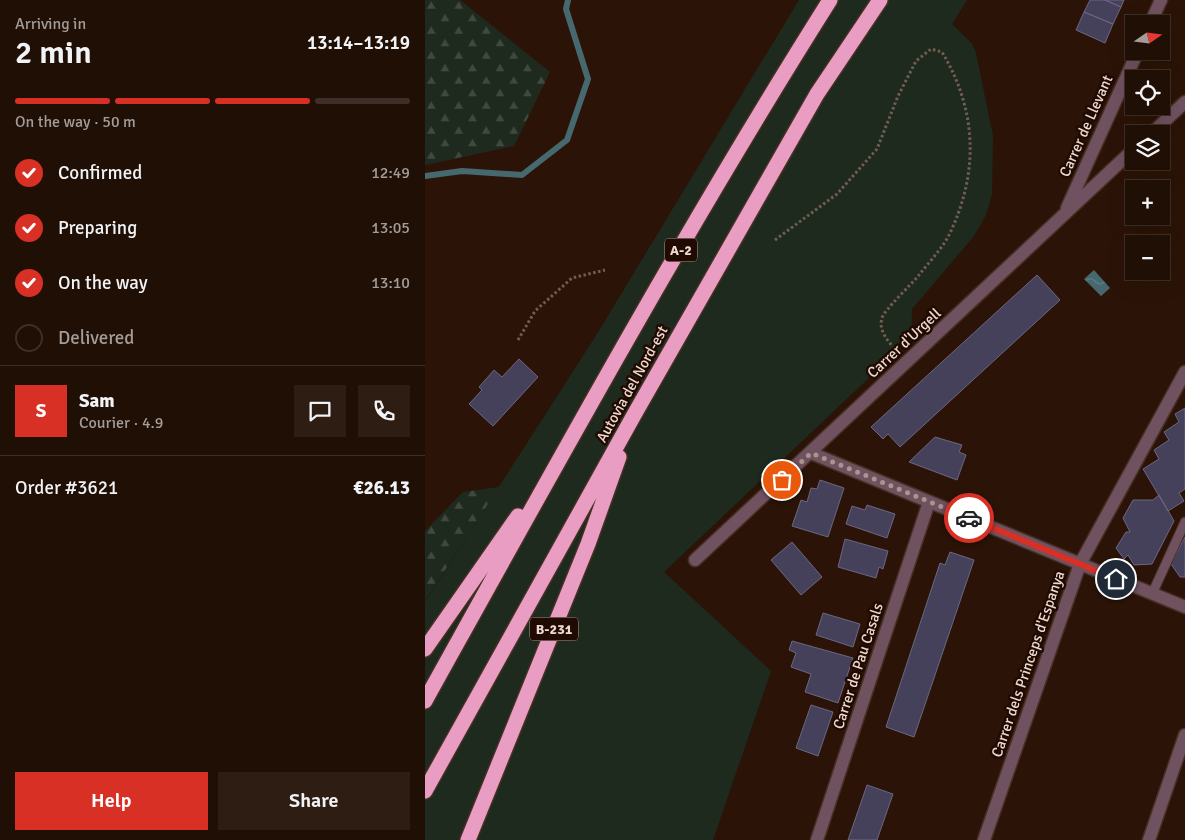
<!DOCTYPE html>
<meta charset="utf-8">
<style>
body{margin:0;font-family:Signika,sans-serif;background:#2d1d13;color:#f1f3f6;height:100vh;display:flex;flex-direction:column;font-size:19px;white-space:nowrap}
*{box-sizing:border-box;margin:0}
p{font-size:16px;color:#a29c9a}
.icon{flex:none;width:28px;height:28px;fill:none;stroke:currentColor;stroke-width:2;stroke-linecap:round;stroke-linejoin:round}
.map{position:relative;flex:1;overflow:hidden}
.side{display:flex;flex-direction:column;background:#200f05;width:425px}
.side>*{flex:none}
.needle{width:32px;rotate:76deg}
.tools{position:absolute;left:700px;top:15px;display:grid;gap:10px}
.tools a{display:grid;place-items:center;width:45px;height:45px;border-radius:0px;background:#200f05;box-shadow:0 5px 20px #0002,0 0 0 1px #3d2f27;font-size:25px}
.pin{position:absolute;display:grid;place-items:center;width:42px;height:42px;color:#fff;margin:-21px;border:2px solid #fff;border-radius:50%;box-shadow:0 1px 5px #0007}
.courier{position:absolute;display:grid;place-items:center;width:50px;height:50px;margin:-25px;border:4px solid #d93025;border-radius:50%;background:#fff;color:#222;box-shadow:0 1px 6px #0007}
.head em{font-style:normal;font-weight:600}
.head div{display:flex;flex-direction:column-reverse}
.head{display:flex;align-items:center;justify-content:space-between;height:85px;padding:0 15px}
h1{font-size:32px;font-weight:600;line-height:38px}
.bar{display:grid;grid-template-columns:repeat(4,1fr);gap:8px 5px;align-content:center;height:60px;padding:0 15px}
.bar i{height:6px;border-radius:4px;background:#3d2f27}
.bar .on{background:#d93025}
.bar p{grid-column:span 4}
.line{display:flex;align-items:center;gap:12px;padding:0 15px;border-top:1px solid #3d2f27}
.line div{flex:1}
.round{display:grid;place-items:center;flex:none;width:52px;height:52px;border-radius:0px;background:#2d1d13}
ol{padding:0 15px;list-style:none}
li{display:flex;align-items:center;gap:15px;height:55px}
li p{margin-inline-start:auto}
li .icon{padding:5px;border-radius:50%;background:#d93025;color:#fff;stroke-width:4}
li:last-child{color:#a29c9a}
li i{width:28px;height:28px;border:2px solid #3d2f27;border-radius:50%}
.primary-button{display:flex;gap:10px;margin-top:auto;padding:10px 15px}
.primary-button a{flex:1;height:58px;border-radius:0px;background:#d93025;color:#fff;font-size:20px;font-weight:600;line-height:58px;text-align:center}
.primary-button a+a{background:#2d1d13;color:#f1f3f6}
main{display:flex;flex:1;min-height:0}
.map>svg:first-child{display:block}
.green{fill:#1f2a1f}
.forest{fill:url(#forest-firs)}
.water{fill:url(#water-waves)}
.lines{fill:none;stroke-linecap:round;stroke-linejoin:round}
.stream{stroke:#45696f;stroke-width:6}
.building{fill:#46415b;stroke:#6c6683}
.service-casing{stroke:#463023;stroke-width:11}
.minor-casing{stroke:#463023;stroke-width:15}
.motorway-casing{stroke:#463023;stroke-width:18}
.path{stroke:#715d51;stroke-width:3;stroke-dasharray:2.5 2.5;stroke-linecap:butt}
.service{stroke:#705160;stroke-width:9}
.minor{stroke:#705160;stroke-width:12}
.motorway{stroke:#e99dc3;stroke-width:15}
.done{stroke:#a8958b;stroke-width:5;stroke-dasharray:0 9}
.route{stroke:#d93025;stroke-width:6}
.labels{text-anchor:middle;stroke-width:5;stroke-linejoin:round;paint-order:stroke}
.shield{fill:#210a01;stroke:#af9c93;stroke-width:1}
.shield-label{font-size:14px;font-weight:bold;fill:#ecdbd2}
.street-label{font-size:15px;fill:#ecdbd2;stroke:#210a01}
</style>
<main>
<section class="side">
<div class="head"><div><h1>2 min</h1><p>Arriving in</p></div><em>13:14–13:19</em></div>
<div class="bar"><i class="on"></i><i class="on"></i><i class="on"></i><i></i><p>On the way · 50 m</p></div>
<ol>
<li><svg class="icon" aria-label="check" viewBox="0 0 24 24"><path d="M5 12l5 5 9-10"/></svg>Confirmed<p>12:49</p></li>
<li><svg class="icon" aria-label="check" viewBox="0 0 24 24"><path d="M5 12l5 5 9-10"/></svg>Preparing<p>13:05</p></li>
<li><svg class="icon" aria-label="check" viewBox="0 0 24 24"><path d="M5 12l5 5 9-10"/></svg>On the way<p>13:10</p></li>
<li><i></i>Delivered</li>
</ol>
<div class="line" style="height:90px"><b class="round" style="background:#d93025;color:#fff">S</b><div><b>Sam</b><p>Courier · 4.9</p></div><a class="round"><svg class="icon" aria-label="chat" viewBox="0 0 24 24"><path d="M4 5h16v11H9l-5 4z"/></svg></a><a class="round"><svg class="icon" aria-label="phone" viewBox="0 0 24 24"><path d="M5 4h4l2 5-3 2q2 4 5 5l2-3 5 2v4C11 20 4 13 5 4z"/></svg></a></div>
<div class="line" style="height:65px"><div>Order #3621</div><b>€26.13</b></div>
<div class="primary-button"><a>Help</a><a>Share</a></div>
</section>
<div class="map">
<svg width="760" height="840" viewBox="0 0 760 840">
<defs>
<pattern id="forest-firs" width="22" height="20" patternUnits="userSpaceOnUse" patternTransform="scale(1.25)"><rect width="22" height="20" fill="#1f2a1f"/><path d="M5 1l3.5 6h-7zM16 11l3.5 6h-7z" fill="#40483f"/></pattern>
<pattern id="water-waves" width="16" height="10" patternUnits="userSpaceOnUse" patternTransform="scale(1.25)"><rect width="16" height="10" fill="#45696f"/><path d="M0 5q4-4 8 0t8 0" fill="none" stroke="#607e83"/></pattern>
</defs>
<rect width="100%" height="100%" fill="#2b1407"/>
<path class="green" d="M 374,0 L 542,0 L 527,24 L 547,44 L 551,53 L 568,136 L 567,194 L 561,215 L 549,236 L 487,309 L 486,338 L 239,572 L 346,671 L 288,840 L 0,840 L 0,602 L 172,334 Z"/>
<path class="forest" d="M 0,0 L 35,0 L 125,72 L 89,146 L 0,165 Z
M 74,487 L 0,601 L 0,531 L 38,492 Z"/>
<path class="water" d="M 669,270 L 685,288 L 676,296 L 659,279 Z"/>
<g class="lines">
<path class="stream" d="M 0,176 L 37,171 L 97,175 L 142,140 L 163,79 L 141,9 L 143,0"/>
</g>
<path class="building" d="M 665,0 L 680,0 L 696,7 L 688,24 L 659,12 Z
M 680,0 L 699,0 L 696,7 Z
M 659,12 L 688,24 L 680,43 L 651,30 Z
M 612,275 L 635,300 L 475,447 L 463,434 L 458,439 L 446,427 Z
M 94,359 L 113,377 L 68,426 L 44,404 L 57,390 L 54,387 L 69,370 L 77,377 Z
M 760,408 L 760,489 L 754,493 L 759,501 L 743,511 L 718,469 L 734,459 L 729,450 L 744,440 L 739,432 L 754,422 L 750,414 Z
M 510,437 L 537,445 L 534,452 L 541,455 L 532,480 L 484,462 Z
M 395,480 L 419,488 L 403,537 L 367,526 L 376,500 L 382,502 L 386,488 L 392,489 Z
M 734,495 L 749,521 L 727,564 L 709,565 L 703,555 L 699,559 L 691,548 L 701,532 L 705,532 L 698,518 L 708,500 L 728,500 Z
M 442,505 L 470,514 L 462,538 L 421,524 L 427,506 L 440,510 Z
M 760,537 L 760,577 L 755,577 L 746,564 Z
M 420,539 L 463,551 L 458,569 L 454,567 L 451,578 L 413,567 Z
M 367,542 L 397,577 L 376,595 L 346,560 Z
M 525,552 L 549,560 L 489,737 L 461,727 L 515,563 L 520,565 Z
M 398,613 L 435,624 L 428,647 L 391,635 Z
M 367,641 L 428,658 L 413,703 L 380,692 L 386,674 L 366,667 L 371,653 L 364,650 Z
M 386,705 L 408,712 L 393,756 L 371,748 Z
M 442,785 L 468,794 L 452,840 L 423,840 Z"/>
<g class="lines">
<defs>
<path id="service" d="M 727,594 L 760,522"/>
<path id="minor" d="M 725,24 L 736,0
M 726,134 L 760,102
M 642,208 L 713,51
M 386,453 L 760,607
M 270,560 L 709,149
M 392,840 L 504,502
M 559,840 L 655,564 L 760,372
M 724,840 L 760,735"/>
<path id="motorway" d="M 0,649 L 93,516
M 0,701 C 131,465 261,228 405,0
M 0,791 L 209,415 L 392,94 L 455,0
M 43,840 L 163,544 L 194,457"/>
</defs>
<use href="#service" class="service-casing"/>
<use href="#minor" class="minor-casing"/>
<use href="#motorway" class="motorway-casing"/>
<path class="path" d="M 350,240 L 412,194 L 452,149 L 473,96 L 491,61 L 506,49 L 517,52 C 552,110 554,172 525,233 C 518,248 504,262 494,275 C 486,285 459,310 457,318 C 453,332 464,341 471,351
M 93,340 L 110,311 L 147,278 L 180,270"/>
<use href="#service" class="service"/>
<use href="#minor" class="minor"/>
<use href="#motorway" class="motorway"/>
</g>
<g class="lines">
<path class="done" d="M 357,480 L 386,453 L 544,518"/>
<path class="route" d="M 544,518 L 691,579"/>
</g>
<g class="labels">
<g class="shield">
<rect x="240" y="238.5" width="32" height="23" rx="4"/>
<rect x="105" y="617.5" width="48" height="23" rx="4"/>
</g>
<g class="shield-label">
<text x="256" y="255">A-2</text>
<text x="129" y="634">B-231</text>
</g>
<g class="street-label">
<text transform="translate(661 126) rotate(-66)" y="5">Carrer de Llevant</text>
<text transform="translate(479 343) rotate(-43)" y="5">Carrer d'Urgell</text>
<text transform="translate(207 384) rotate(-61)" y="5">Autovia del Nord-est</text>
<text transform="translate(603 664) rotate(-71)" y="5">Carrer dels Princeps d'Espanya</text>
<text transform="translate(433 666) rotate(-72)" y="5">Carrer de Pau Casals</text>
</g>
</g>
</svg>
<div class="tools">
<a><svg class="needle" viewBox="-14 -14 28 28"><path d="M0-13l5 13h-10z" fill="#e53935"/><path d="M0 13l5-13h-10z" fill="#a29c9a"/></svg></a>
<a><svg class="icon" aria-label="locate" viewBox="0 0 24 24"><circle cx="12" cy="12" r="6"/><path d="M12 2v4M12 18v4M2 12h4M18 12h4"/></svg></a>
<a><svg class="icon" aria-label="layers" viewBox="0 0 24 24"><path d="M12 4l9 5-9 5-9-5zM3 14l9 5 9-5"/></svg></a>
<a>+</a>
<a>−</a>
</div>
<div class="pin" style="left:357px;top:480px;background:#ea580c"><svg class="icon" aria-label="bag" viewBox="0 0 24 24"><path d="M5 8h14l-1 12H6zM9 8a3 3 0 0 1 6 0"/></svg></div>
<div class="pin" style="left:691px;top:579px;background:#1f2937"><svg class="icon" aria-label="home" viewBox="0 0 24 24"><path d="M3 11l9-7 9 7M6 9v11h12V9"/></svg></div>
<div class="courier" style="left:544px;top:518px"><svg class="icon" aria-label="car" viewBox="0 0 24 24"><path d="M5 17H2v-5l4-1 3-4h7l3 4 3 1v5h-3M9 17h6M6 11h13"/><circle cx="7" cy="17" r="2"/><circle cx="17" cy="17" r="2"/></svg></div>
</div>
</main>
